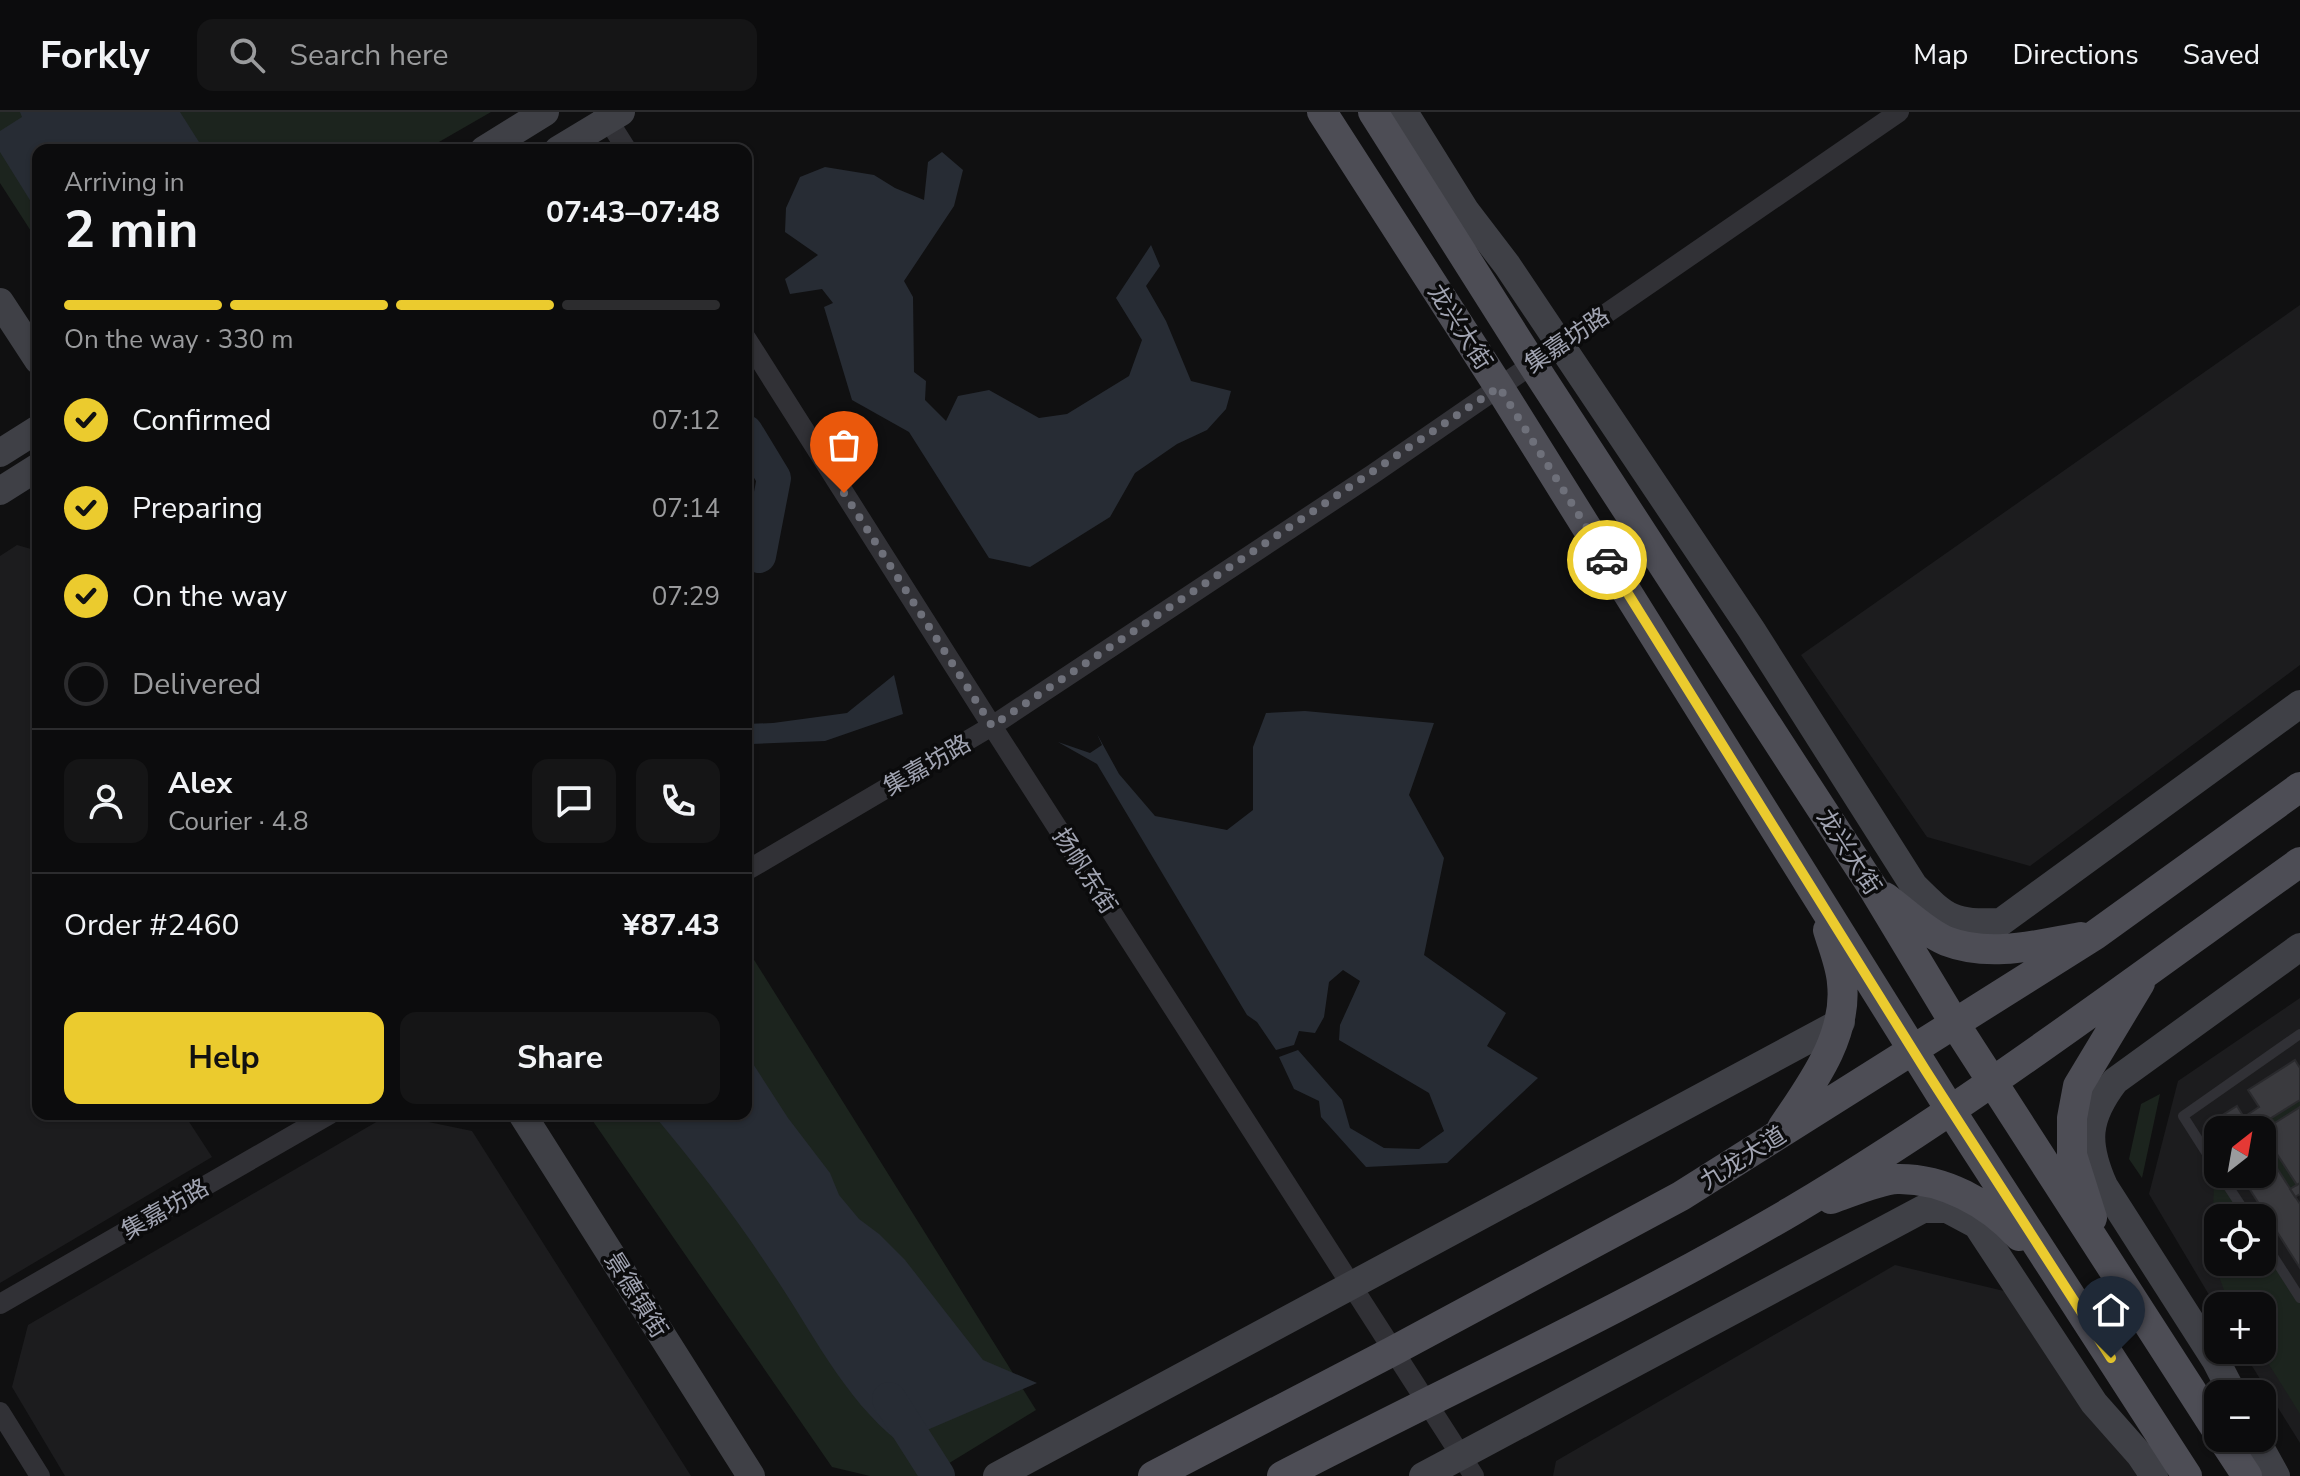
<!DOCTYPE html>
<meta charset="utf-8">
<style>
body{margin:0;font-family:"Nunito Sans","Noto Sans SC",sans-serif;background:#151516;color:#f1f3f6;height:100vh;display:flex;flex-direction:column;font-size:30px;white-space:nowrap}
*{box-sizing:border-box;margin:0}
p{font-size:26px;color:#9a9b9d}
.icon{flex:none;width:44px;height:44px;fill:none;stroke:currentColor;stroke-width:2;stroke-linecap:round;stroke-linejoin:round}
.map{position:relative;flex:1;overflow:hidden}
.details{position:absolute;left:32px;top:32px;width:720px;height:976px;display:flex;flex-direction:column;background:#0c0c0d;border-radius:16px;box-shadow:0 2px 6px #0004,0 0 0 2px #2c2c2e}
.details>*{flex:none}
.needle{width:52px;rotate:31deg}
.tools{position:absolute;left:2204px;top:1004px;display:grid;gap:16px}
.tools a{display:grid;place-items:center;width:72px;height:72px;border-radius:16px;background:#0c0c0d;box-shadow:0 2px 6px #0004,0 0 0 2px #2c2c2e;font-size:40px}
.pin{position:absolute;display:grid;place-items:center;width:68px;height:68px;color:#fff;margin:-82px -34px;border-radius:50% 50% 50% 0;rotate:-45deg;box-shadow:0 0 8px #0007}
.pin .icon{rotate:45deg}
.courier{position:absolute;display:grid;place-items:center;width:80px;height:80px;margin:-40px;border:6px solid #ebcb2e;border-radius:50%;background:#fff;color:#222;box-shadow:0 2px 10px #0007}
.overview em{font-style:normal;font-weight:700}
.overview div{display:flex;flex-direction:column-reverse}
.overview{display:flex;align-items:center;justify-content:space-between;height:136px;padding:0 32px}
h1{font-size:52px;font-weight:700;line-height:60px}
.bar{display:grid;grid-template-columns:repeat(4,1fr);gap:12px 8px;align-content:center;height:96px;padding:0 32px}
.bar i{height:10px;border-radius:6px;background:#2c2c2e}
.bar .on{background:#ebcb2e}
.bar p{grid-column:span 4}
.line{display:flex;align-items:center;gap:20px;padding:0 32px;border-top:2px solid #2c2c2e}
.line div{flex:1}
.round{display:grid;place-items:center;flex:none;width:84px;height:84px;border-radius:16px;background:#151516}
ol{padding:0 32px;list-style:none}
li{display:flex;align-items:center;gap:24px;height:88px}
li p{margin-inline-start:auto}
li .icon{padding:8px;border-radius:50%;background:#ebcb2e;color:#111;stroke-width:4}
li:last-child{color:#9a9b9d}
li i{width:44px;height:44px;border:4px solid #2c2c2e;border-radius:50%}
.action{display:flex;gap:16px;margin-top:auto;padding:16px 32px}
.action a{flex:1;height:92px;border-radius:16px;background:#ebcb2e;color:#111;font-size:32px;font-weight:700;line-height:92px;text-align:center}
.action a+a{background:#151516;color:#f1f3f6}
header{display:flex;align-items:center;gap:48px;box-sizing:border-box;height:112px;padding:0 40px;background:#0c0c0d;border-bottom:2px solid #2c2c2e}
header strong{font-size:38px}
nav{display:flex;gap:44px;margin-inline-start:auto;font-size:28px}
.search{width:560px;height:72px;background:#151516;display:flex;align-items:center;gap:20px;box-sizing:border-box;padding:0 28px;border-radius:16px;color:#9a9b9d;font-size:30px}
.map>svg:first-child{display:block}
.built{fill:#1c1c1e;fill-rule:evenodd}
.green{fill:#1c241e}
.water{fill:#272c34}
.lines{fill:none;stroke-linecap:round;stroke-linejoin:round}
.river{stroke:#272c34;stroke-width:34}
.building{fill:#3a3a3e;stroke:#2a2a2d;stroke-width:2}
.lane{stroke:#313136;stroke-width:10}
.street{stroke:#313136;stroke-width:20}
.secondary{stroke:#3f4046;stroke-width:28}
.primary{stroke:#4d4d55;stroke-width:30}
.done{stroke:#6e707a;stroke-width:8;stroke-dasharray:0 14.4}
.route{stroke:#ebcb2e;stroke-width:10}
.labels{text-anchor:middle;stroke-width:7;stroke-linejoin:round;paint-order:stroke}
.street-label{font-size:24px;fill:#a1a4b2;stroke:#0b0b0c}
</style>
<header>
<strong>Forkly</strong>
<div class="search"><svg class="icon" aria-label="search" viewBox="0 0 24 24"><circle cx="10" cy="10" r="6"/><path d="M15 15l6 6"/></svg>Search here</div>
<nav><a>Map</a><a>Directions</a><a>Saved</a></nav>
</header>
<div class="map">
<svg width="2300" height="1364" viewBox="0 0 2300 1364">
<rect width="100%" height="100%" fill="#101011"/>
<path class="built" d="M 2300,193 L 2300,553 L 2030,754 L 1927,725 L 1801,543 Z
M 17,433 L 38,439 L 38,1002 L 184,1002 L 212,1045 L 0,1171 L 0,444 Z
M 2300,886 L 2300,1331 L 2242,1238 L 2262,1238 L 2262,1194 L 2218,1194 L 2218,1198 L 2149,1082 L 2178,969 ZM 2218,1018 L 2262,1018 L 2262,1062 L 2218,1062 ZM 2218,1106 L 2262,1106 L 2262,1150 L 2218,1150 Z
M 390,1002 L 472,1019 L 691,1364 L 65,1364 L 12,1275 L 28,1213 Z
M 1895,1153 L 2025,1184 L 2137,1364 L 1553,1364 L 1556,1349 Z"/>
<path class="green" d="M 0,0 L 491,0 L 425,38 L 38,38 L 38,130 L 0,71 Z
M 746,835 L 1036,1298 L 928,1364 L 870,1364 L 832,1355 L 588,1002 L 746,1002 Z
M 2160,982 L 2142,1066 L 2129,1047 L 2141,992 Z
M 2300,988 L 2300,995 L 2262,1019 L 2297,1073 L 2290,1077 L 2262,1033 L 2262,1018 L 2254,1018 Z
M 2215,1054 L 2249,1106 L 2218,1106 L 2218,1150 L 2262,1150 L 2262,1127 L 2300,1186 L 2300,1302 L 2260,1238 L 2262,1238 L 2262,1194 L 2232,1194 C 2207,1153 2213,1100 2215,1054 Z"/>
<path class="water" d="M 20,0 L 180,0 L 204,38 L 38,38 L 38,101 L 0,40 L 0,19 L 22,5 Z
M 942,40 L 963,58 L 954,94 L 904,169 L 913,185 L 914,260 L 926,269 L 925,288 L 946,309 L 958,284 L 989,278 L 1039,306 L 1067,302 L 1129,264 L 1142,228 L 1116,186 L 1151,133 L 1160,154 L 1146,174 L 1166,209 L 1191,269 L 1231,279 L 1226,297 L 1207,318 L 1177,332 L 1135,361 L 1110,405 L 1030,455 L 989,446 L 909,320 L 852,288 L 824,195 L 833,191 L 822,177 L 790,182 L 785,167 L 818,143 L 785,120 L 786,96 L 800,65 L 825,55 L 874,63 L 895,76 L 924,88 L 928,50 Z
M 894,563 L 903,602 L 825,629 L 751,632 L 746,635 L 746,612 L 773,611 L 847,601 Z
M 1305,599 L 1434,611 L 1409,683 L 1444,746 L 1424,843 L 1506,901 L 1487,934 L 1538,966 L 1447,1051 L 1366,1055 L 1321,1005 L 1319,989 L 1294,977 L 1279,945 L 1298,938 L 1342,988 L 1350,1016 L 1384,1036 L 1419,1037 L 1444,1019 L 1429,981 L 1339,928 L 1340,913 L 1360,869 L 1343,858 L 1329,870 L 1324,905 L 1315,921 L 1299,919 L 1294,933 L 1276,938 L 1257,910 L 1247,903 L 1097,652 L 1058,630 L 1090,641 L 1102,633 L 1097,622 L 1119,662 L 1155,704 L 1227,718 L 1253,698 L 1253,635 L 1266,601 Z
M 746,941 L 788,1006 L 830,1061 L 839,1083 L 859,1107 L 879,1122 L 905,1148 L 983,1248 L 1037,1271 L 899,1330 C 843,1286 811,1217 771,1159 C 735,1104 695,1052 653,1002 L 746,1002 Z"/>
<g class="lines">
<path class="river" d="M 746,320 L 774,366 L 759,444
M 889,1287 L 938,1364"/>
</g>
<path class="building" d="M 2295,948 L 2300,956 L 2300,988 L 2252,1018 L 2244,1005 L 2259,995 L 2248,978 Z
M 2237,994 L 2252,1018 L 2218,1018 L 2218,1028 L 2208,1012 Z
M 2300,995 L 2300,1071 L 2297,1073 L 2262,1019 Z
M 2262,1033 L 2300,1092 L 2300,1156 L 2240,1062 L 2262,1062 Z
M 2300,1071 L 2300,1082 L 2295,1085 L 2290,1077 Z"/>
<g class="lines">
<path class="lane" d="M 2218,1059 L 2183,1004 L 2300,922
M 2220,1062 L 2249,1106
M 2262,1127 L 2300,1186"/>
<path class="street" d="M 603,0 L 627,38
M 746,226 L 992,614 L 1474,1364
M 746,759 L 992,614 L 1373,362 L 1899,0
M 0,1192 L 330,1002
M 0,1300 L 40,1364"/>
<path class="secondary" d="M 1404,0 L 1465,98 L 1507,153 L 1751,517 L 1914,774 C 1947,807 1953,812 2001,810 L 2300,592
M 484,38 L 545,0
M 558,38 L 621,0
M 0,190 L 38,248
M 0,341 L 38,317
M 0,379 L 38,355
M 522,1002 L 751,1364
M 2233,1282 L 2216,1249 L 2104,1074 C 2085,1031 2086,1007 2115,969 L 2300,835
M 2255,1326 L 2276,1364
M 997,1364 L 1841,910
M 1423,1364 L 1923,1097 L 1947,1097 L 1977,1113 L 2094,1291 L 2140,1343 L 2154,1364"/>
<path class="primary" d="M 1322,0 L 1499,275 L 1951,999 L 2187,1364
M 1373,0 L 1533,253 L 1873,776 L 1955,912 L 2218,1320
M 1885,785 C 1904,799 1925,820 1946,829 C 1990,846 2036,833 2081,825
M 1782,1016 C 1810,974 1848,925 1842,871 C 1841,854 1833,835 1828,818
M 1831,1087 C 1849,1081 1878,1068 1897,1067 C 1943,1066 1989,1091 2019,1124
M 2092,1106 L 2072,1043 L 2072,1006 L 2078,974 L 2140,871
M 2222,1326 L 2247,1364
M 1153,1364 L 1393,1239 L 1681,1084 L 2095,823 L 2300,675
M 1282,1364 C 1452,1276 1627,1196 1792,1099 C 1969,994 2133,869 2300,750"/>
</g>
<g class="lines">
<path class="done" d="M 844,381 L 992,614 L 1499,275 L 1607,448"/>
<path class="route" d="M 1607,448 L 1926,959 L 2111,1246"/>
</g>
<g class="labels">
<g class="street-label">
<text transform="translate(1460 215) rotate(57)" y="8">龙兴大街</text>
<text transform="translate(1567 228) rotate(-34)" y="8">集嘉坊路</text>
<text transform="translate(927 653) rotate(-30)" y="8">集嘉坊路</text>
<text transform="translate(1849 740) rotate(57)" y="8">龙兴大街</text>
<text transform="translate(1085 759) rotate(57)" y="8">扬帆东街</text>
<text transform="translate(1743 1046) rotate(-32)" y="8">九龙大道</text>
<text transform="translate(165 1097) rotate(-30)" y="8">集嘉坊路</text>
<text transform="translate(636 1183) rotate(58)" y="8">景德镇街</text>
</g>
</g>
</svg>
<div class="tools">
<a><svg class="needle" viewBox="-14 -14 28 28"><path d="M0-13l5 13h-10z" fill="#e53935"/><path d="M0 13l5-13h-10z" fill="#9a9b9d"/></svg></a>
<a><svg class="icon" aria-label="locate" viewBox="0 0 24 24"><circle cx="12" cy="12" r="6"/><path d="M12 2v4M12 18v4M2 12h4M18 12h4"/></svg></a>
<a>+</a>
<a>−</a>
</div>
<div class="pin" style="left:844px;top:381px;background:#ea580c"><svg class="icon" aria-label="bag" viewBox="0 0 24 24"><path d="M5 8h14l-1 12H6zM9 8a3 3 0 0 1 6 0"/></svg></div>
<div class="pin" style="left:2111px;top:1246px;background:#1f2937"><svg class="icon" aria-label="home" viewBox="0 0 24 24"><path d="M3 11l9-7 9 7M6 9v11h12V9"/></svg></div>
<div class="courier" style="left:1607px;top:448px"><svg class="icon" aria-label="car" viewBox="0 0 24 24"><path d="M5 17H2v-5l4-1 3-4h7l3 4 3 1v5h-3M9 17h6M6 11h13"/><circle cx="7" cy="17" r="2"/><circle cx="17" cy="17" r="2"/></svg></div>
<section class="details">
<div class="overview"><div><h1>2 min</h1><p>Arriving in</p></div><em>07:43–07:48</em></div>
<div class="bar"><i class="on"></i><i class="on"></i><i class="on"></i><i></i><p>On the way · 330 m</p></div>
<ol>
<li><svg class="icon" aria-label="check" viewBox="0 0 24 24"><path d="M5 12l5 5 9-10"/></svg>Confirmed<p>07:12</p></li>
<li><svg class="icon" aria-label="check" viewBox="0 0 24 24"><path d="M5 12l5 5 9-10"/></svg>Preparing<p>07:14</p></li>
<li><svg class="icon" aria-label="check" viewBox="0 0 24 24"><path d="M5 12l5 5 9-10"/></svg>On the way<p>07:29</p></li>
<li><i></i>Delivered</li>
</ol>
<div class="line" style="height:144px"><a class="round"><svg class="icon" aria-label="person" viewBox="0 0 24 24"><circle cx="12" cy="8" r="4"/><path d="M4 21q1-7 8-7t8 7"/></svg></a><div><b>Alex</b><p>Courier · 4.8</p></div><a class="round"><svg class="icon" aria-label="chat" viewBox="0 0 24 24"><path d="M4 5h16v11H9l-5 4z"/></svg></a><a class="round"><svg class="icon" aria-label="phone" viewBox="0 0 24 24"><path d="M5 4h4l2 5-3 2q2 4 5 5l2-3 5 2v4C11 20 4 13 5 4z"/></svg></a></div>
<div class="line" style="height:104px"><div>Order #2460</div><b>¥87.43</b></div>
<div class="action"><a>Help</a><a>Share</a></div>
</section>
</div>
